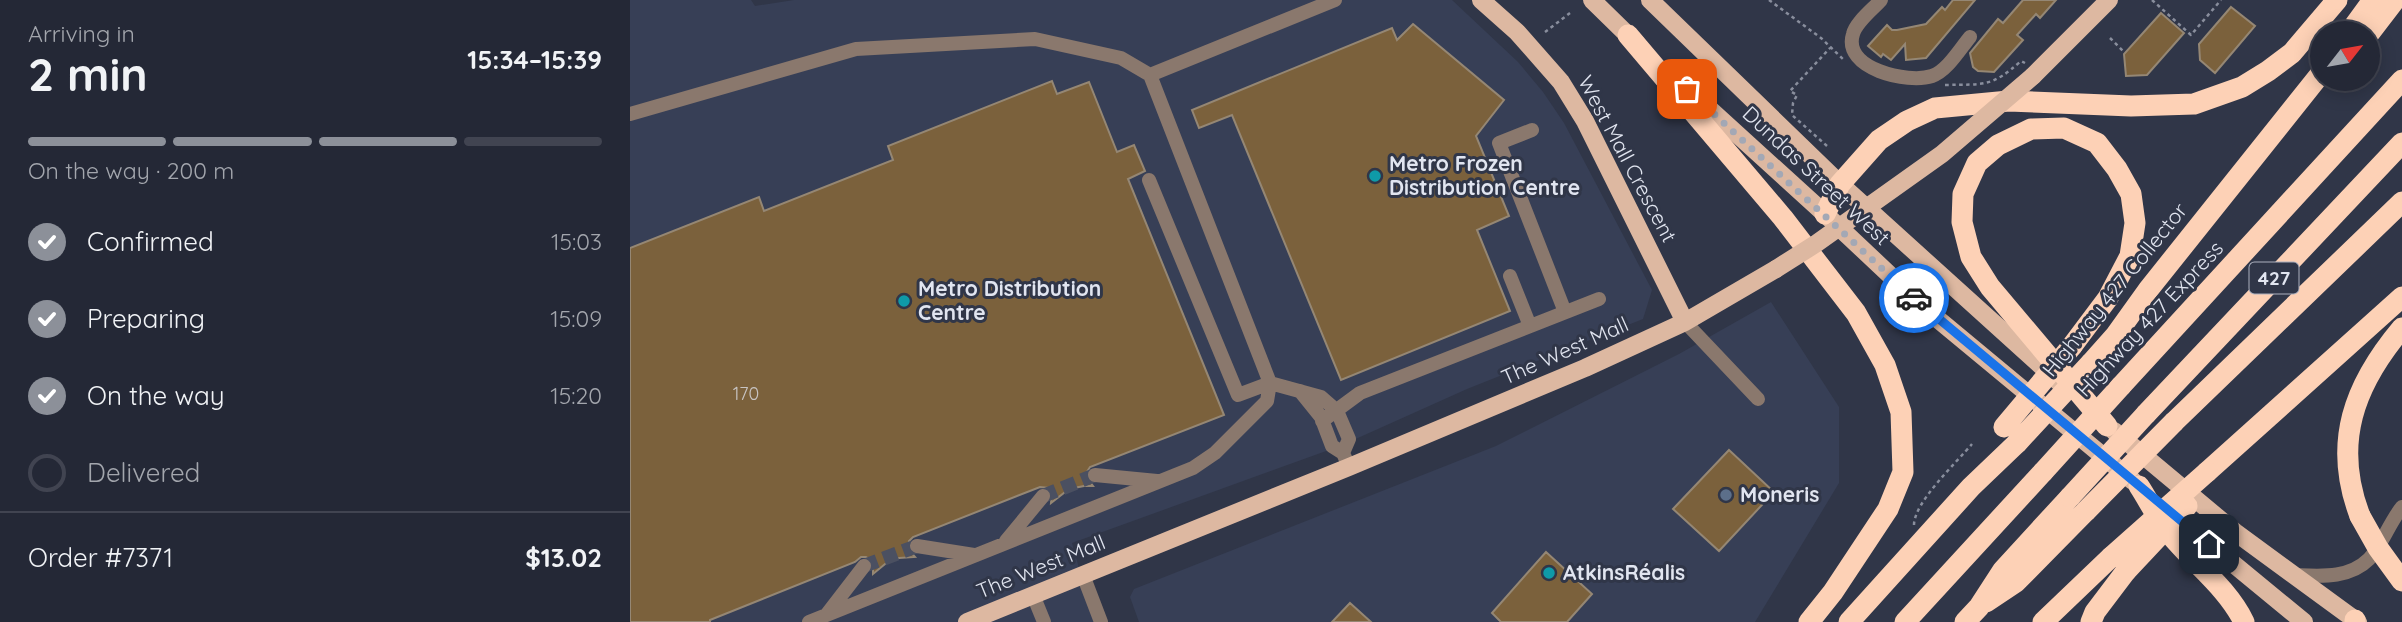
<!DOCTYPE html>
<meta charset="utf-8">
<style>
body{margin:0;font-family:Quicksand,sans-serif;background:#2c303e;color:#f1f3f6;height:100vh;display:flex;flex-direction:column;font-size:26px;white-space:nowrap}
*{box-sizing:border-box;margin:0}
p{font-size:23px;color:#a3a6ad}
.icon{flex:none;width:38px;height:38px;fill:none;stroke:currentColor;stroke-width:2;stroke-linecap:round;stroke-linejoin:round}
.map{position:relative;flex:1;overflow:hidden}
.sheet{display:flex;flex-direction:column;background:#242836;width:630px}
.sheet>*{flex:none}
.needle{width:46px;rotate:59deg}
.fabs{position:absolute;left:1680px;top:21px;display:grid;gap:14px}
.fabs a{display:grid;place-items:center;width:70px;height:70px;border-radius:50%;background:#242836;box-shadow:0 4px 18px #0003,0 0 0 2px #414451;font-size:35px}
.pin{position:absolute;display:grid;place-items:center;width:60px;height:60px;color:#fff;margin:-30px;border-radius:14px;box-shadow:0 4px 10px #0006}
.courier{position:absolute;display:grid;place-items:center;width:70px;height:70px;margin:-35px;border:5px solid #1a73e8;border-radius:50%;background:#fff;color:#222;box-shadow:0 2px 9px #0007}
.overview em{font-style:normal;font-weight:800}
.overview div{display:flex;flex-direction:column-reverse}
.overview{display:flex;align-items:center;justify-content:space-between;height:119px;padding:0 28px}
h1{font-size:46px;font-weight:800;line-height:52px}
.bar{display:grid;grid-template-columns:repeat(4,1fr);gap:10px 7px;align-content:center;height:84px;padding:0 28px}
.bar i{height:9px;border-radius:5px;background:#414451}
.bar .on{background:#8c9099}
.bar p{grid-column:span 4}
.line{display:flex;align-items:center;gap:18px;padding:0 28px;border-top:2px solid #414451}
.line div{flex:1}
ol{padding:0 28px;list-style:none}
li{display:flex;align-items:center;gap:21px;height:77px}
li p{margin-inline-start:auto}
li .icon{padding:7px;border-radius:50%;background:#8c9099;color:#fff;stroke-width:4}
li:last-child{color:#a3a6ad}
li i{width:38px;height:38px;border:4px solid #414451;border-radius:50%}
main{display:flex;flex:1;min-height:0}
.map>svg:first-child{display:block}
.built{fill:#373f56}
.building{fill:#7b613c;stroke:#958774;stroke-width:2}
.lines{fill:none;stroke-linecap:round;stroke-linejoin:round}
.minor-tunnel{stroke:#4b5061;stroke-width:14;stroke-dasharray:14 7;stroke-linecap:butt}
.path{stroke:#898e9d;stroke-width:2.5;stroke-dasharray:3.5 3.5;stroke-linecap:butt}
.minor{stroke:#8a786d;stroke-width:14}
.major{stroke:#ddb8a1;stroke-width:18}
.highway{stroke:#fdd1b6;stroke-width:21}
.major-bridge{stroke:#ddb8a1;stroke-width:18}
.highway-bridge{stroke:#fdd1b6;stroke-width:21}
.done{stroke:#a3a8b5;stroke-width:7;stroke-dasharray:0 12.6}
.route{stroke:#1a73e8;stroke-width:9}
.culture-dot{fill:#0f9aa8;stroke:#303648;stroke-width:2.5}
.service-dot{fill:#5c6f8a;stroke:#303648;stroke-width:2.5}
.labels{text-anchor:middle;stroke-width:6;stroke-linejoin:round;paint-order:stroke}
.number-label{font-size:18px;fill:#c8c4c3}
.shield{fill:#303648;stroke:#acb0be;stroke-width:2}
.shield-label{font-size:19px;font-weight:bold;fill:#e1e5f0}
.street-label{font-size:21px;fill:#e1e5f0;stroke:#303648}
.poi-label{font-size:21px;font-weight:bold;fill:#e1e5f0;stroke:#303648;text-anchor:start}
</style>
<main>
<section class="sheet">
<div class="overview"><div><h1>2 min</h1><p>Arriving in</p></div><em>15:34–15:39</em></div>
<div class="bar"><i class="on"></i><i class="on"></i><i class="on"></i><i></i><p>On the way · 200 m</p></div>
<ol>
<li><svg class="icon" aria-label="check" viewBox="0 0 24 24"><path d="M5 12l5 5 9-10"/></svg>Confirmed<p>15:03</p></li>
<li><svg class="icon" aria-label="check" viewBox="0 0 24 24"><path d="M5 12l5 5 9-10"/></svg>Preparing<p>15:09</p></li>
<li><svg class="icon" aria-label="check" viewBox="0 0 24 24"><path d="M5 12l5 5 9-10"/></svg>On the way<p>15:20</p></li>
<li><i></i>Delivered</li>
</ol>
<div class="line" style="height:91px"><div>Order #7371</div><b>$13.02</b></div>
</section>
<div class="map">
<svg width="1772" height="622" viewBox="0 0 1772 622">
<rect width="100%" height="100%" fill="#303648"/>
<path class="built" d="M 0,0 L 121,0 L 125,6 L 164,0 L 822,0 L 888,62 L 913,92 L 934,123 L 1022,290 L 1013,319 L 837,389 L 710,446 L 442,543 L 464,622 L 0,622 Z
M 1141,302 L 1209,407 L 1209,483 L 1125,622 L 509,622 L 500,597 L 504,589 L 866,446 L 1049,354 Z"/>
<path class="building" d="M 1323,0 L 1345,0 L 1296,58 L 1276,60 L 1275,44 L 1261,60 L 1253,54 L 1251,57 L 1238,46 L 1257,25 L 1262,30 L 1267,30 L 1296,24 L 1312,7 L 1315,10 Z
M 1393,0 L 1426,0 L 1410,18 L 1406,14 L 1387,35 L 1393,40 L 1364,72 L 1348,71 L 1343,67 L 1340,53 L 1368,19 L 1373,23 Z
M 1601,7 L 1625,26 L 1585,73 L 1570,60 L 1569,44 Z
M 1531,13 L 1554,33 L 1517,75 L 1496,76 L 1494,54 Z
M 783,24 L 874,100 L 846,136 L 879,216 L 847,230 L 880,311 L 711,380 L 602,115 L 569,128 L 562,110 L 762,28 L 767,40 Z
M 422,81 L 427,94 L 459,82 L 487,152 L 504,145 L 515,171 L 498,179 L 594,415 L 460,467 L 455,475 L 463,486 L 454,486 L 439,489 L 421,503 L 422,492 L 419,488 L 410,487 L 283,537 L 279,541 L 278,549 L 285,557 L 269,558 L 260,560 L 243,574 L 243,562 L 236,557 L 231,557 L 225,562 L 80,620 L 80,622 L 0,622 L 0,248 L 129,197 L 134,211 L 263,160 L 258,146 Z
M 1099,450 L 1144,492 L 1089,551 L 1043,509 Z
M 916,552 L 962,594 L 937,622 L 871,622 L 862,613 Z
M 720,603 L 741,622 L 702,622 Z"/>
<g class="lines">
<path class="minor-tunnel" d="M 413,496 L 465,475
M 234,566 L 287,546"/>
<path class="path" d="M 1139,0 L 1191,38 L 1214,60
M 1522,0 L 1561,35 L 1591,0
M 915,32 L 940,13
M 1480,38 L 1494,52
M 1315,85 C 1353,84 1361,88 1391,61 L 1395,63
M 1197,146 L 1162,115 L 1163,103 L 1167,95 L 1160,91 L 1200,48
M 1284,525 C 1284,502 1327,462 1342,444"/>
<path class="minor" d="M 1251,0 C 1243,9 1226,22 1223,34 C 1212,69 1278,84 1302,76 C 1317,71 1330,49 1340,37
M 520,75 L 705,0
M 0,114 L 226,49 L 405,39 L 491,58 L 520,75 L 640,383 L 637,401 L 585,453 L 563,468 L 179,622
M 902,130 L 869,143 L 935,312
M 519,180 L 608,395 L 640,383 L 691,397 L 707,411 L 719,439 L 713,453
M 880,276 L 900,326
M 1055,322 L 1128,399
M 670,391 L 691,417 L 702,446 L 713,453 L 716,460
M 692,421 L 730,393 L 969,299
M 465,475 L 527,481
M 376,541 L 413,496
M 287,546 L 344,555
M 453,575 L 471,622
M 1665,575 C 1690,576 1719,579 1739,559 C 1751,547 1759,523 1772,507
M 403,595 L 414,622
M 197,614 L 234,566"/>
<path class="major" d="M 851,0 L 887,32 L 931,82 L 955,121 L 1055,322
M 962,0 L 1007,44
M 1020,0 L 1210,184 L 1429,382
M 1041,74 L 1195,214 L 1298,311 L 1503,481
M 1403,76 L 1479,0
M 1484,431 L 1605,532 L 1728,622
M 1538,510 L 1674,622
M 337,622 L 719,467 L 955,368 L 1055,322 L 1146,269"/>
<path class="highway" d="M 1719,33 L 1743,0
M 998,35 L 1153,218 L 1226,313 L 1255,365 L 1271,412 L 1273,472 L 1258,509 L 1203,592 L 1179,622
M 1738,35 L 1765,0
M 1195,214 L 1210,184 L 1249,140 L 1277,121 L 1305,108 L 1379,101 L 1501,106 L 1564,104 L 1612,87 L 1638,71 L 1662,53 L 1707,0
M 1442,346 L 1478,298 L 1500,256 L 1505,223 L 1501,194 L 1487,169 L 1467,143 L 1434,128 L 1401,129 L 1368,145 L 1347,163 L 1333,194 L 1332,222 L 1341,257 L 1360,287 L 1477,426
M 1461,363 L 1485,336 L 1518,290 L 1692,72
M 1491,386 L 1772,80
M 1516,414 L 1772,143
M 1544,422 L 1772,202
M 1577,472 L 1772,297
M 1509,486 C 1519,501 1527,519 1539,533 C 1563,563 1597,587 1614,622
M 1730,516 C 1702,443 1724,385 1772,328
M 1356,602 L 1386,582 L 1456,511
M 1219,622 L 1341,487 L 1387,443
M 1275,622 L 1413,472
M 1335,622 L 1349,607 L 1373,570 L 1440,497
M 1413,622 L 1481,557
M 1461,622 L 1465,612 L 1496,571
M 1725,622 L 1725,620"/>
<path class="major-bridge" d="M 1146,269 L 1187,243 L 1312,154 L 1403,76"/>
<path class="highway-bridge" d="M 1374,427 L 1442,346
M 1387,443 L 1461,363
M 1413,472 L 1491,386
M 1440,497 L 1516,414
M 1456,511 L 1544,422
M 1730,516 L 1748,548 L 1772,581
M 1481,557 L 1577,472
M 1496,571 L 1557,506"/>
</g>
<g class="lines">
<path class="done" d="M 1057,89 L 1284,298"/>
<path class="route" d="M 1284,298 L 1579,544"/>
</g>
<g class="culture-dot">
<circle cx="745" cy="176" r="7"/>
<circle cx="274" cy="301" r="7"/>
<circle cx="919" cy="573" r="7"/>
</g>
<circle class="service-dot" cx="1096" cy="495" r="7"/>
<g class="labels">
<g class="number-label">
<text x="116" y="400">170</text>
</g>
<rect class="shield" x="1619.5" y="262.5" width="49" height="31" rx="5"/>
<g class="shield-label">
<text x="1644" y="285">427</text>
</g>
<g class="street-label">
<text transform="translate(997 159) rotate(62)" y="7">West Mall Crescent</text>
<text transform="translate(1186 176) rotate(43)" y="7">Dundas Street West</text>
<text transform="translate(1485 290) rotate(-51)" y="7">Highway 427 Collector</text>
<text transform="translate(1520 319) rotate(-47)" y="7">Highway 427 Express</text>
<text transform="translate(935 351) rotate(-24)" y="7">The West Mall</text>
<text transform="translate(411 567) rotate(-22)" y="7">The West Mall</text>
</g>
<g class="poi-label">
<text x="759" y="171">Metro Frozen<tspan x="759" dy="24">Distribution Centre</tspan></text>
<text x="288" y="296">Metro Distribution<tspan x="288" dy="24">Centre</tspan></text>
<text x="1110" y="502">Moneris</text>
<text x="933" y="580">AtkinsRéalis</text>
</g>
</g>
</svg>
<div class="fabs">
<a><svg class="needle" viewBox="-14 -14 28 28"><path d="M0-13l5 13h-10z" fill="#e53935"/><path d="M0 13l5-13h-10z" fill="#a3a6ad"/></svg></a>
</div>
<div class="pin" style="left:1057px;top:89px;background:#ea580c"><svg class="icon" aria-label="bag" viewBox="0 0 24 24"><path d="M5 8h14l-1 12H6zM9 8a3 3 0 0 1 6 0"/></svg></div>
<div class="pin" style="left:1579px;top:544px;background:#1f2937"><svg class="icon" aria-label="home" viewBox="0 0 24 24"><path d="M3 11l9-7 9 7M6 9v11h12V9"/></svg></div>
<div class="courier" style="left:1284px;top:298px"><svg class="icon" aria-label="car" viewBox="0 0 24 24"><path d="M5 17H2v-5l4-1 3-4h7l3 4 3 1v5h-3M9 17h6M6 11h13"/><circle cx="7" cy="17" r="2"/><circle cx="17" cy="17" r="2"/></svg></div>
</div>
</main>
